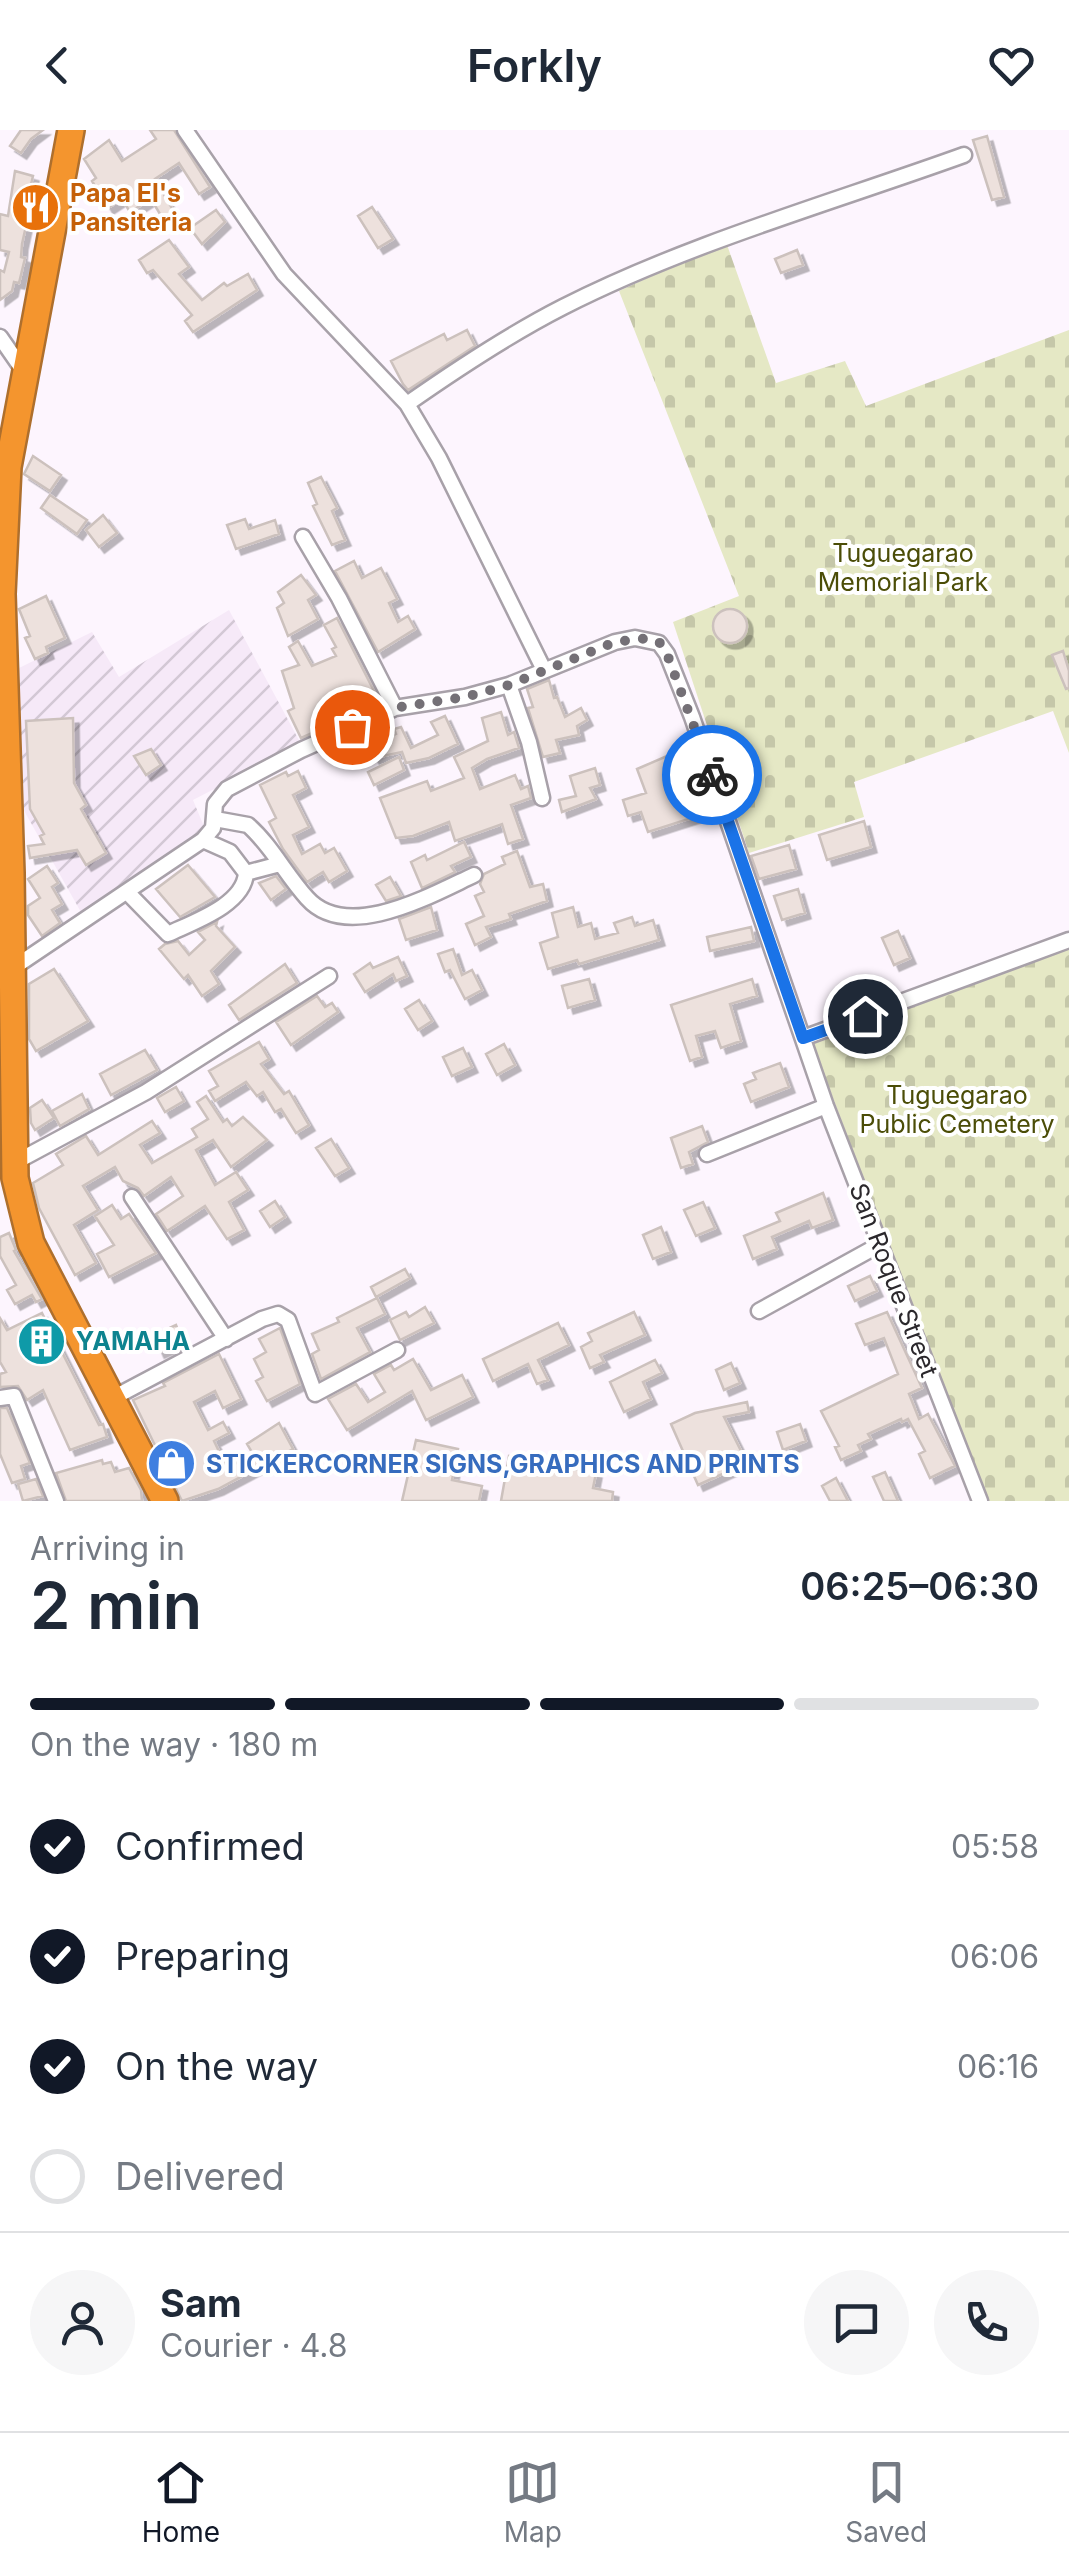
<!DOCTYPE html>
<meta charset="utf-8">
<style>
body{margin:0;font-family:Inter,sans-serif;background:#f6f6f7;color:#1f2937;height:100vh;display:flex;flex-direction:column;font-size:38px;white-space:nowrap}
*{box-sizing:border-box;margin:0}
p{font-size:32px;color:#747a83}
.icon{flex:none;width:55px;height:55px;fill:none;stroke:currentColor;stroke-width:2;stroke-linecap:round;stroke-linejoin:round}
.map{position:relative;height:1371px;overflow:hidden}
.panel{display:flex;flex-direction:column;background:#fff;flex:1}
.panel>*{flex:none}
.pin{position:absolute;display:grid;place-items:center;width:85px;height:85px;color:#fff;margin:-42px;border:5px solid #fff;border-radius:50%;box-shadow:0 2px 10px #0007}
.courier{position:absolute;display:grid;place-items:center;width:100px;height:100px;margin:-50px;border:8px solid #1a73e8;border-radius:50%;background:#fff;color:#222;box-shadow:0 2px 12px #0007}
.head em{font-style:normal;font-weight:600}
.head div{display:flex;flex-direction:column-reverse}
.head{display:flex;align-items:center;justify-content:space-between;height:170px;padding:0 30px}
h1{font-size:65px;font-weight:600;line-height:75px}
.bar{display:grid;grid-template-columns:repeat(4,1fr);gap:15px 10px;align-content:center;height:120px;padding:0 30px}
.bar i{height:12px;border-radius:8px;background:#e0e1e3}
.bar .active{background:#111827}
.bar p{grid-column:span 4}
.line{display:flex;align-items:center;gap:25px;padding:0 30px;border-top:2px solid #e0e1e3}
.line div{flex:1}
.round{display:grid;place-items:center;flex:none;width:105px;height:105px;border-radius:52px;background:#f6f6f7}
ol{padding:0 30px;list-style:none}
li{display:flex;align-items:center;gap:30px;height:110px}
li p{margin-inline-start:auto}
li .icon{padding:10px;border-radius:50%;background:#111827;color:#fff;stroke-width:4}
li:last-child{color:#747a83}
li i{width:55px;height:55px;border:5px solid #e0e1e3;border-radius:50%}
header{display:flex;justify-content:space-between;align-items:center;height:130px;padding:0 30px;background:#fff;font-size:45px;font-weight:600}
.dock{display:flex;justify-content:space-around;align-items:center;height:140px;border-top:2px solid #e0e1e3;background:#fff;font-size:28px;color:#747a83}
.dock a{display:grid;justify-items:center;gap:5px}
.dock .active{color:#111827}
.map>svg:first-child{display:block}
.industrial{fill:url(#industrial-furrows)}
.cemetery{fill:url(#cemetery-stones)}
.building{fill:#ede1dd;stroke:#ccc1bd;stroke-width:2.5;filter:url(#shadow)}
.lines{fill:none;stroke-linecap:round;stroke-linejoin:round}
.street-casing{stroke:#a8a1a9;stroke-width:19}
.highway-casing{stroke:#ae6f2d;stroke-width:30}
.street{stroke:#fff;stroke-width:14}
.highway{stroke:#f4952e;stroke-width:25}
.done{stroke:#747076;stroke-width:10;stroke-dasharray:0 18}
.route{stroke:#1a73e8;stroke-width:12}
.labels{text-anchor:middle;stroke-width:8;stroke-linejoin:round;paint-order:stroke}
.food-label{font-size:25px;font-weight:bold;fill:#c56008;stroke:#fff;text-anchor:start}
.park-label{font-size:25px;fill:#4b4d07;stroke:#fff}
.street-label{font-size:25px;fill:#2b282c;stroke:#fff}
.culture-label{font-size:25px;font-weight:bold;fill:#0d838f;stroke:#fff;text-anchor:start}
.shop-label{font-size:25px;font-weight:bold;fill:#366cbe;stroke:#fff;text-anchor:start}
</style>
<header><svg class="icon" aria-label="back" viewBox="0 0 24 24"><path d="M15 5l-7 7 7 7"/></svg>Forkly<svg class="icon" aria-label="heart" viewBox="0 0 24 24"><path d="M12 20l-8-8c-3-5 5-10 8-4 3-6 11-1 8 4z"/></svg></header>
<div class="map">
<svg width="1069" height="1371" viewBox="0 0 1069 1371">
<defs>
<pattern id="industrial-furrows" width="10" height="10" patternUnits="userSpaceOnUse" patternTransform="scale(2.5)"><rect width="10" height="10" fill="#f6e9f8"/><path d="M-1 1l2-2M0 10L10 0M9 11l2-2" fill="none" stroke="#d3c8d5"/></pattern>
<pattern id="cemetery-stones" width="16" height="16" patternUnits="userSpaceOnUse" patternTransform="scale(2.5)"><rect width="16" height="16" fill="#e5e8c5"/><path d="M2 7V4a2 2 0 0 1 4 0v3zM10 15v-3a2 2 0 0 1 4 0v3z" fill="#c5c7a9"/></pattern>
<filter id="shadow"><feDropShadow dx="5.5" dy="5.5" stdDeviation="0" flood-color="#0004"/></filter>
</defs>
<rect width="100%" height="100%" fill="#fdf5fe"/>
<path class="industrial" d="M 229,480 L 301,614 L 193,670 L 205,699 L 82,784 L 22,677 L 15,540 L 92,502 L 119,547 Z"/>
<path class="cemetery" d="M 726,112 L 776,253 L 845,231 L 866,276 L 1069,200 L 1069,623 L 1053,581 L 854,652 L 864,687 L 749,723 L 673,492 L 739,466 L 619,161 Z
M 1069,816 L 1069,1371 L 986,1371 L 812,913 Z"/>
<path class="building" d="M 21,0 L 43,0 L 31,9 L 21,23 L 10,16 Z
M 150,0 L 174,0 L 210,57 L 199,64 L 179,33 L 155,49 L 174,82 L 163,89 L 151,69 L 130,82 L 122,69 L 108,78 L 92,51 L 96,48 L 84,29 L 109,10 L 122,31 L 156,9 Z
M 987,6 L 1004,67 L 992,70 L 973,10 Z
M 15,41 L 33,46 L 28,67 L 41,70 L 37,89 L 28,87 L 22,114 L 21,127 L 25,128 L 19,153 L 14,152 L 12,161 L 0,170 L 0,140 L 4,142 L 9,122 L 0,120 L 0,84 L 8,86 Z
M 372,77 L 393,109 L 378,118 L 358,86 Z
M 216,80 L 225,92 L 202,114 L 190,98 Z
M 169,110 L 189,137 L 179,144 L 202,170 L 224,153 L 227,156 L 248,144 L 257,160 L 193,202 L 185,191 L 192,185 L 153,140 L 147,143 L 139,130 Z
M 797,120 L 803,135 L 781,143 L 775,129 Z
M 467,200 L 475,216 L 408,260 L 403,254 L 391,231 L 444,204 L 447,210 Z
M 33,326 L 61,345 L 50,361 L 24,344 Z
M 321,347 L 337,378 L 332,381 L 345,410 L 332,415 L 313,376 L 317,374 L 308,353 Z
M 50,365 L 87,390 L 77,404 L 41,378 Z
M 103,385 L 117,403 L 99,417 L 86,400 Z
M 245,389 L 249,399 L 275,390 L 279,404 L 236,419 L 227,395 Z
M 354,431 L 362,448 L 381,438 L 397,469 L 389,473 L 398,492 L 408,486 L 415,499 L 378,522 L 335,441 Z
M 301,445 L 316,465 L 308,470 L 318,489 L 288,506 L 277,478 L 284,473 L 278,462 Z
M 46,466 L 65,508 L 46,517 L 48,523 L 35,529 L 25,508 L 30,506 L 19,479 Z
M713 496a17 17 0 1 1 34 0a17 17 0 1 1-34 0Z
M 337,488 L 380,573 L 301,608 L 288,581 L 294,578 L 282,541 L 299,535 L 289,517 L 298,511 L 312,536 L 336,526 L 332,519 L 336,517 L 324,495 Z
M 1063,521 L 1069,541 L 1069,558 L 1066,559 L 1052,525 Z
M 549,550 L 554,568 L 557,567 L 565,587 L 581,578 L 587,590 L 577,596 L 579,605 L 556,610 L 560,623 L 543,627 L 528,578 L 533,577 L 527,559 Z
M 501,582 L 508,605 L 514,602 L 519,618 L 487,629 L 472,638 L 480,659 L 515,645 L 521,659 L 528,656 L 531,668 L 511,675 L 523,709 L 508,714 L 502,694 L 455,711 L 449,692 L 413,706 L 396,708 L 380,668 L 427,651 L 431,661 L 464,648 L 454,627 L 488,611 L 482,588 Z
M 445,586 L 458,614 L 429,628 L 406,633 L 402,622 L 374,628 L 365,609 L 374,605 L 378,613 L 396,604 L 394,599 L 401,597 L 411,618 L 438,605 L 431,592 Z
M 73,588 L 74,653 L 86,675 L 81,679 L 106,723 L 86,735 L 77,720 L 30,728 L 28,716 L 44,714 L 40,706 L 44,704 L 30,679 L 26,591 Z
M 151,619 L 161,635 L 146,645 L 134,626 Z
M 681,620 L 691,642 L 696,640 L 703,661 L 694,664 L 701,685 L 648,702 L 641,682 L 628,686 L 623,670 L 646,663 L 637,639 Z
M 399,627 L 404,640 L 374,655 L 368,642 Z
M 595,638 L 600,655 L 590,658 L 596,669 L 562,682 L 559,670 L 576,666 L 570,646 Z
M 298,641 L 306,658 L 293,665 L 309,697 L 293,705 L 302,724 L 320,714 L 325,723 L 334,718 L 347,741 L 329,752 L 323,742 L 307,752 L 283,719 L 269,692 L 276,688 L 260,655 L 286,642 L 288,646 Z
M 864,691 L 871,717 L 827,730 L 819,705 Z
M 464,712 L 471,727 L 451,736 L 455,742 L 422,758 L 411,732 L 425,725 L 427,730 Z
M 789,715 L 796,739 L 759,749 L 751,726 Z
M 517,721 L 530,757 L 543,754 L 547,771 L 509,784 L 511,789 L 486,797 L 491,807 L 475,815 L 466,794 L 484,786 L 475,766 L 484,762 L 480,754 L 484,744 L 505,734 L 502,727 Z
M 188,735 L 215,767 L 180,787 L 156,759 Z
M 47,736 L 58,753 L 52,757 L 62,774 L 52,780 L 60,793 L 42,806 L 28,785 L 28,776 L 40,768 L 28,749 Z
M 276,746 L 286,759 L 271,770 L 259,753 Z
M 390,747 L 401,766 L 386,771 L 376,755 Z
M 798,759 L 805,783 L 782,790 L 774,766 Z
M 431,777 L 437,800 L 406,810 L 399,789 Z
M 573,777 L 578,797 L 591,793 L 595,809 L 618,803 L 614,793 L 632,787 L 635,796 L 653,790 L 659,810 L 579,834 L 577,830 L 548,839 L 540,813 L 558,807 L 552,783 Z
M 217,792 L 216,796 L 235,817 L 211,841 L 219,854 L 202,866 L 188,845 L 184,849 L 159,819 L 165,814 L 178,811 L 189,825 L 205,810 L 198,802 Z
M 751,797 L 754,811 L 710,821 L 707,807 Z
M 898,801 L 910,828 L 894,835 L 882,808 Z
M 453,819 L 462,845 L 472,840 L 482,860 L 465,869 L 450,840 L 445,842 L 438,824 Z
M 398,827 L 407,846 L 396,851 L 393,844 L 365,862 L 354,844 L 370,833 L 373,838 Z
M 285,834 L 297,853 L 239,890 L 229,875 Z
M 54,839 L 88,891 L 36,921 L 29,909 L 29,854 Z
M 589,849 L 595,870 L 568,878 L 562,856 Z
M 752,849 L 757,866 L 730,874 L 741,911 L 721,918 L 715,901 L 696,906 L 702,927 L 690,931 L 671,875 Z
M 317,866 L 325,877 L 332,873 L 338,882 L 291,915 L 276,892 Z
M 419,870 L 432,891 L 418,900 L 405,879 Z
M 259,912 L 269,929 L 261,934 L 284,964 L 289,961 L 309,995 L 296,1003 L 281,979 L 275,982 L 263,962 L 257,966 L 246,952 L 215,971 L 209,961 L 218,956 L 209,941 Z
M 504,914 L 515,935 L 497,945 L 486,924 Z
M 463,918 L 472,937 L 452,946 L 443,927 Z
M 145,920 L 157,940 L 111,965 L 100,944 Z
M 780,933 L 789,957 L 751,972 L 744,954 L 756,949 L 753,943 Z
M 176,957 L 184,971 L 165,982 L 157,968 Z
M 82,964 L 89,979 L 60,996 L 52,981 Z
M 206,966 L 223,992 L 227,989 L 232,996 L 243,987 L 267,1010 L 231,1037 L 213,1010 L 196,1020 L 215,1055 L 236,1042 L 248,1060 L 229,1072 L 244,1100 L 227,1109 L 205,1076 L 167,1101 L 156,1084 L 183,1066 L 171,1047 L 144,1066 L 138,1058 L 123,1051 L 115,1037 L 83,1056 L 98,1080 L 74,1095 L 96,1133 L 75,1145 L 39,1078 L 33,1053 L 63,1035 L 56,1024 L 86,1006 L 98,1025 L 152,991 L 160,1003 L 140,1015 L 152,1033 L 197,1007 L 192,999 L 208,989 L 197,972 Z
M 42,970 L 54,988 L 35,1000 L 31,993 L 30,978 Z
M 702,996 L 708,1012 L 689,1022 L 693,1034 L 681,1038 L 671,1008 Z
M 331,1009 L 349,1038 L 335,1046 L 316,1018 Z
M 823,1063 L 833,1090 L 812,1098 L 809,1091 L 772,1107 L 777,1119 L 753,1129 L 744,1106 L 780,1091 L 776,1083 Z
M 275,1071 L 285,1087 L 270,1097 L 260,1081 Z
M 703,1072 L 715,1098 L 696,1106 L 684,1080 Z
M 112,1075 L 121,1089 L 129,1084 L 156,1123 L 109,1147 L 97,1124 L 114,1115 L 95,1086 Z
M 661,1097 L 671,1122 L 653,1129 L 643,1105 Z
M 9,1103 L 16,1120 L 14,1121 L 42,1169 L 36,1172 L 32,1165 L 15,1174 L 7,1160 L 16,1155 L 0,1126 L 0,1107 Z
M 405,1139 L 410,1148 L 376,1167 L 371,1157 Z
M 870,1146 L 877,1161 L 855,1171 L 848,1156 Z
M 377,1168 L 385,1184 L 357,1198 L 370,1222 L 321,1249 L 312,1224 L 319,1220 L 312,1204 L 339,1192 L 337,1188 Z
M 425,1177 L 434,1193 L 400,1210 L 390,1190 L 406,1182 L 409,1187 Z
M 634,1182 L 645,1205 L 600,1225 L 604,1232 L 590,1238 L 581,1217 L 592,1211 L 588,1203 Z
M 887,1182 L 922,1258 L 909,1264 L 919,1289 L 928,1284 L 955,1336 L 930,1348 L 919,1324 L 925,1321 L 908,1289 L 902,1292 L 901,1289 L 868,1304 L 871,1309 L 858,1315 L 861,1321 L 841,1330 L 835,1317 L 839,1316 L 821,1281 L 898,1244 L 884,1208 L 865,1215 L 856,1194 Z
M 42,1183 L 99,1295 L 103,1294 L 107,1307 L 70,1320 L 43,1260 L 27,1270 L 18,1256 L 0,1257 L 0,1244 L 6,1242 L 0,1232 L 0,1188 L 7,1200 Z
M 558,1193 L 569,1215 L 538,1230 L 548,1250 L 537,1254 L 528,1234 L 493,1251 L 483,1229 Z
M 176,1195 L 183,1212 L 159,1222 L 152,1206 Z
M 280,1198 L 300,1254 L 267,1271 L 256,1251 L 263,1247 L 254,1229 L 266,1222 L 259,1209 Z
M 219,1224 L 241,1269 L 223,1278 L 215,1261 L 194,1272 L 208,1300 L 223,1292 L 229,1303 L 214,1311 L 227,1338 L 253,1324 L 247,1314 L 279,1293 L 293,1319 L 218,1359 L 182,1371 L 133,1270 L 165,1256 L 163,1253 Z
M 413,1229 L 431,1260 L 462,1245 L 473,1267 L 426,1290 L 412,1261 L 347,1300 L 328,1269 L 356,1254 L 368,1272 L 385,1262 L 374,1244 L 391,1235 L 394,1240 Z
M 655,1230 L 662,1243 L 643,1252 L 651,1269 L 624,1282 L 610,1252 Z
M 731,1233 L 740,1253 L 724,1260 L 716,1240 Z
M 747,1272 L 749,1282 L 724,1287 L 747,1333 L 698,1355 L 671,1294 L 695,1283 Z
M 0,1278 L 7,1278 L 30,1333 L 21,1336 L 25,1349 L 12,1353 L 0,1324 Z
M 800,1294 L 806,1311 L 783,1320 L 777,1302 Z
M 416,1310 L 458,1319 L 452,1350 L 482,1356 L 479,1371 L 402,1371 Z
M 509,1326 L 596,1343 L 593,1358 L 613,1362 L 612,1371 L 501,1371 Z
M 102,1330 L 103,1334 L 111,1332 L 115,1342 L 129,1338 L 141,1360 L 142,1371 L 66,1371 L 56,1343 Z
M 885,1342 L 898,1371 L 884,1371 L 873,1347 Z
M 836,1348 L 848,1371 L 830,1371 L 822,1356 Z
M 36,1349 L 43,1366 L 23,1371 L 18,1354 Z"/>
<g class="lines">
<defs>
<path id="street" d="M 185,0 L 284,144 L 407,274 L 439,328 L 544,540
M 0,207 L 25,243
M 407,274 C 457,239 508,205 563,177 C 689,113 831,73 964,25
M 303,407 L 339,468 L 395,578
M 509,555 L 529,612 L 542,668
M 215,689 L 248,695 C 271,715 286,745 307,768 C 347,813 431,765 474,745
M 246,743 L 280,734
M 128,763 L 168,804 C 193,792 244,775 246,743 L 230,722 L 203,710
M 13,838 L 203,710 L 213,698 L 215,674 L 227,659 L 301,620 L 395,578 L 465,567 L 509,555 L 615,512 L 635,508 L 659,513 L 667,524 L 692,587 L 826,976 L 980,1371
M 803,908 L 1069,810
M 707,1024 L 826,976
M 14,1033 L 146,962 L 329,846
M 132,1067 L 226,1209
M 759,1181 L 879,1115
M 0,1268 L 14,1266 L 56,1371
M 111,1269 L 262,1189 L 278,1184 L 288,1190 L 315,1264 L 397,1220"/>
<path id="highway" d="M 71,0 L 8,337 L 2,464 L 11,743 L 15,1048 L 31,1113 L 165,1371"/>
</defs>
<use href="#street" class="street-casing"/>
<use href="#highway" class="highway-casing"/>
<use href="#street" class="street"/>
<use href="#highway" class="highway"/>
</g>
<g class="lines">
<path class="done" d="M 352,597 L 394,578 L 465,567 L 509,555 L 615,512 L 649,508 L 660,513 L 667,524 L 712,645"/>
<path class="route" d="M 712,645 L 803,908 L 865,886"/>
</g>
<defs>
<symbol id="restaurant-disc" viewBox="-11 -11 22 22"><circle r="9.5" fill="#e8710a" stroke="#fff"/><path d="M-5-6h1v4h1v-4h1v4h1v-4h1v5L-1.5 .5V6h-2V.5L-5-1ZM5-6V6H3V1.5H1.5Q1.5-4 5-6Z" fill="#fff"/></symbol>
<symbol id="building-disc" viewBox="-11 -11 22 22"><circle r="9.5" fill="#0f9aa8" stroke="#fff"/><path d="M-4-6H4V6H1V3H-1V6H-4ZM-2.5-4.3h1.7v1.8h-1.7ZM.8-4.3h1.7v1.8H.8ZM-2.5-1h1.7V.8h-1.7ZM.8-1h1.7V.8H.8Z" fill="#fff"/></symbol>
<symbol id="shop-disc" viewBox="-11 -11 22 22"><circle r="9.5" fill="#3f7fe0" stroke="#fff"/><path d="M-5-2.5h2.3a2.7 3.5 0 0 1 5.4 0H5L5.5 6h-11ZM-1.5-2.5h3a1.5 2.3 0 0 0-3 0Z" fill="#fff"/></symbol>
</defs>
<g fill-rule="evenodd">
<use href="#restaurant-disc" x="8" y="50" width="55" height="55"/>
<use href="#building-disc" x="14" y="1184" width="55" height="55"/>
<use href="#shop-disc" x="144" y="1306" width="55" height="55"/>
</g>
<g class="labels">
<g class="food-label">
<text x="70" y="72">Papa El's<tspan x="70" dy="29">Pansiteria</tspan></text>
</g>
<g class="park-label">
<text x="903" y="432">Tuguegarao<tspan x="903" dy="29">Memorial Park</tspan></text>
<text x="957" y="974">Tuguegarao<tspan x="957" dy="29">Public Cemetery</tspan></text>
</g>
<g class="street-label">
<text transform="translate(894 1150) rotate(69)" y="9">San Roque Street</text>
</g>
<g class="culture-label">
<text x="76" y="1220">YAMAHA</text>
</g>
<g class="shop-label">
<text x="206" y="1343">STICKERCORNER SIGNS,GRAPHICS AND PRINTS</text>
</g>
</g>
</svg>
<div class="pin" style="left:352px;top:597px;background:#ea580c"><svg class="icon" aria-label="bag" viewBox="0 0 24 24"><path d="M5 8h14l-1 12H6zM9 8a3 3 0 0 1 6 0"/></svg></div>
<div class="pin" style="left:865px;top:886px;background:#1f2937"><svg class="icon" aria-label="home" viewBox="0 0 24 24"><path d="M3 11l9-7 9 7M6 9v11h12V9"/></svg></div>
<div class="courier" style="left:712px;top:645px"><svg class="icon" aria-label="bike" viewBox="0 0 24 24"><circle cx="6" cy="16" r="4"/><circle cx="18" cy="16" r="4"/><path d="M6 16l4-8h5l3 8M10 8l3 8H6M13 5h3"/></svg></div>
</div>
<section class="panel">
<div class="head"><div><h1>2 min</h1><p>Arriving in</p></div><em>06:25–06:30</em></div>
<div class="bar"><i class="active"></i><i class="active"></i><i class="active"></i><i></i><p>On the way · 180 m</p></div>
<ol>
<li><svg class="icon" aria-label="check" viewBox="0 0 24 24"><path d="M5 12l5 5 9-10"/></svg>Confirmed<p>05:58</p></li>
<li><svg class="icon" aria-label="check" viewBox="0 0 24 24"><path d="M5 12l5 5 9-10"/></svg>Preparing<p>06:06</p></li>
<li><svg class="icon" aria-label="check" viewBox="0 0 24 24"><path d="M5 12l5 5 9-10"/></svg>On the way<p>06:16</p></li>
<li><i></i>Delivered</li>
</ol>
<div class="line" style="height:180px"><a class="round"><svg class="icon" aria-label="person" viewBox="0 0 24 24"><circle cx="12" cy="8" r="4"/><path d="M4 21q1-7 8-7t8 7"/></svg></a><div><b>Sam</b><p>Courier · 4.8</p></div><a class="round"><svg class="icon" aria-label="chat" viewBox="0 0 24 24"><path d="M4 5h16v11H9l-5 4z"/></svg></a><a class="round"><svg class="icon" aria-label="phone" viewBox="0 0 24 24"><path d="M5 4h4l2 5-3 2q2 4 5 5l2-3 5 2v4C11 20 4 13 5 4z"/></svg></a></div>
</section>
<nav class="dock">
<a class="active"><svg class="icon" aria-label="home" viewBox="0 0 24 24"><path d="M3 11l9-7 9 7M6 9v11h12V9"/></svg>Home</a>
<a><svg class="icon" aria-label="map" viewBox="0 0 24 24"><path d="M3 6l6-2 6 2 6-2v14l-6 2-6-2-6 2zM9 4v14M15 6v14"/></svg>Map</a>
<a><svg class="icon" aria-label="saved" viewBox="0 0 24 24"><path d="M7 4h10v16l-5-4-5 4z"/></svg>Saved</a>
</nav>
